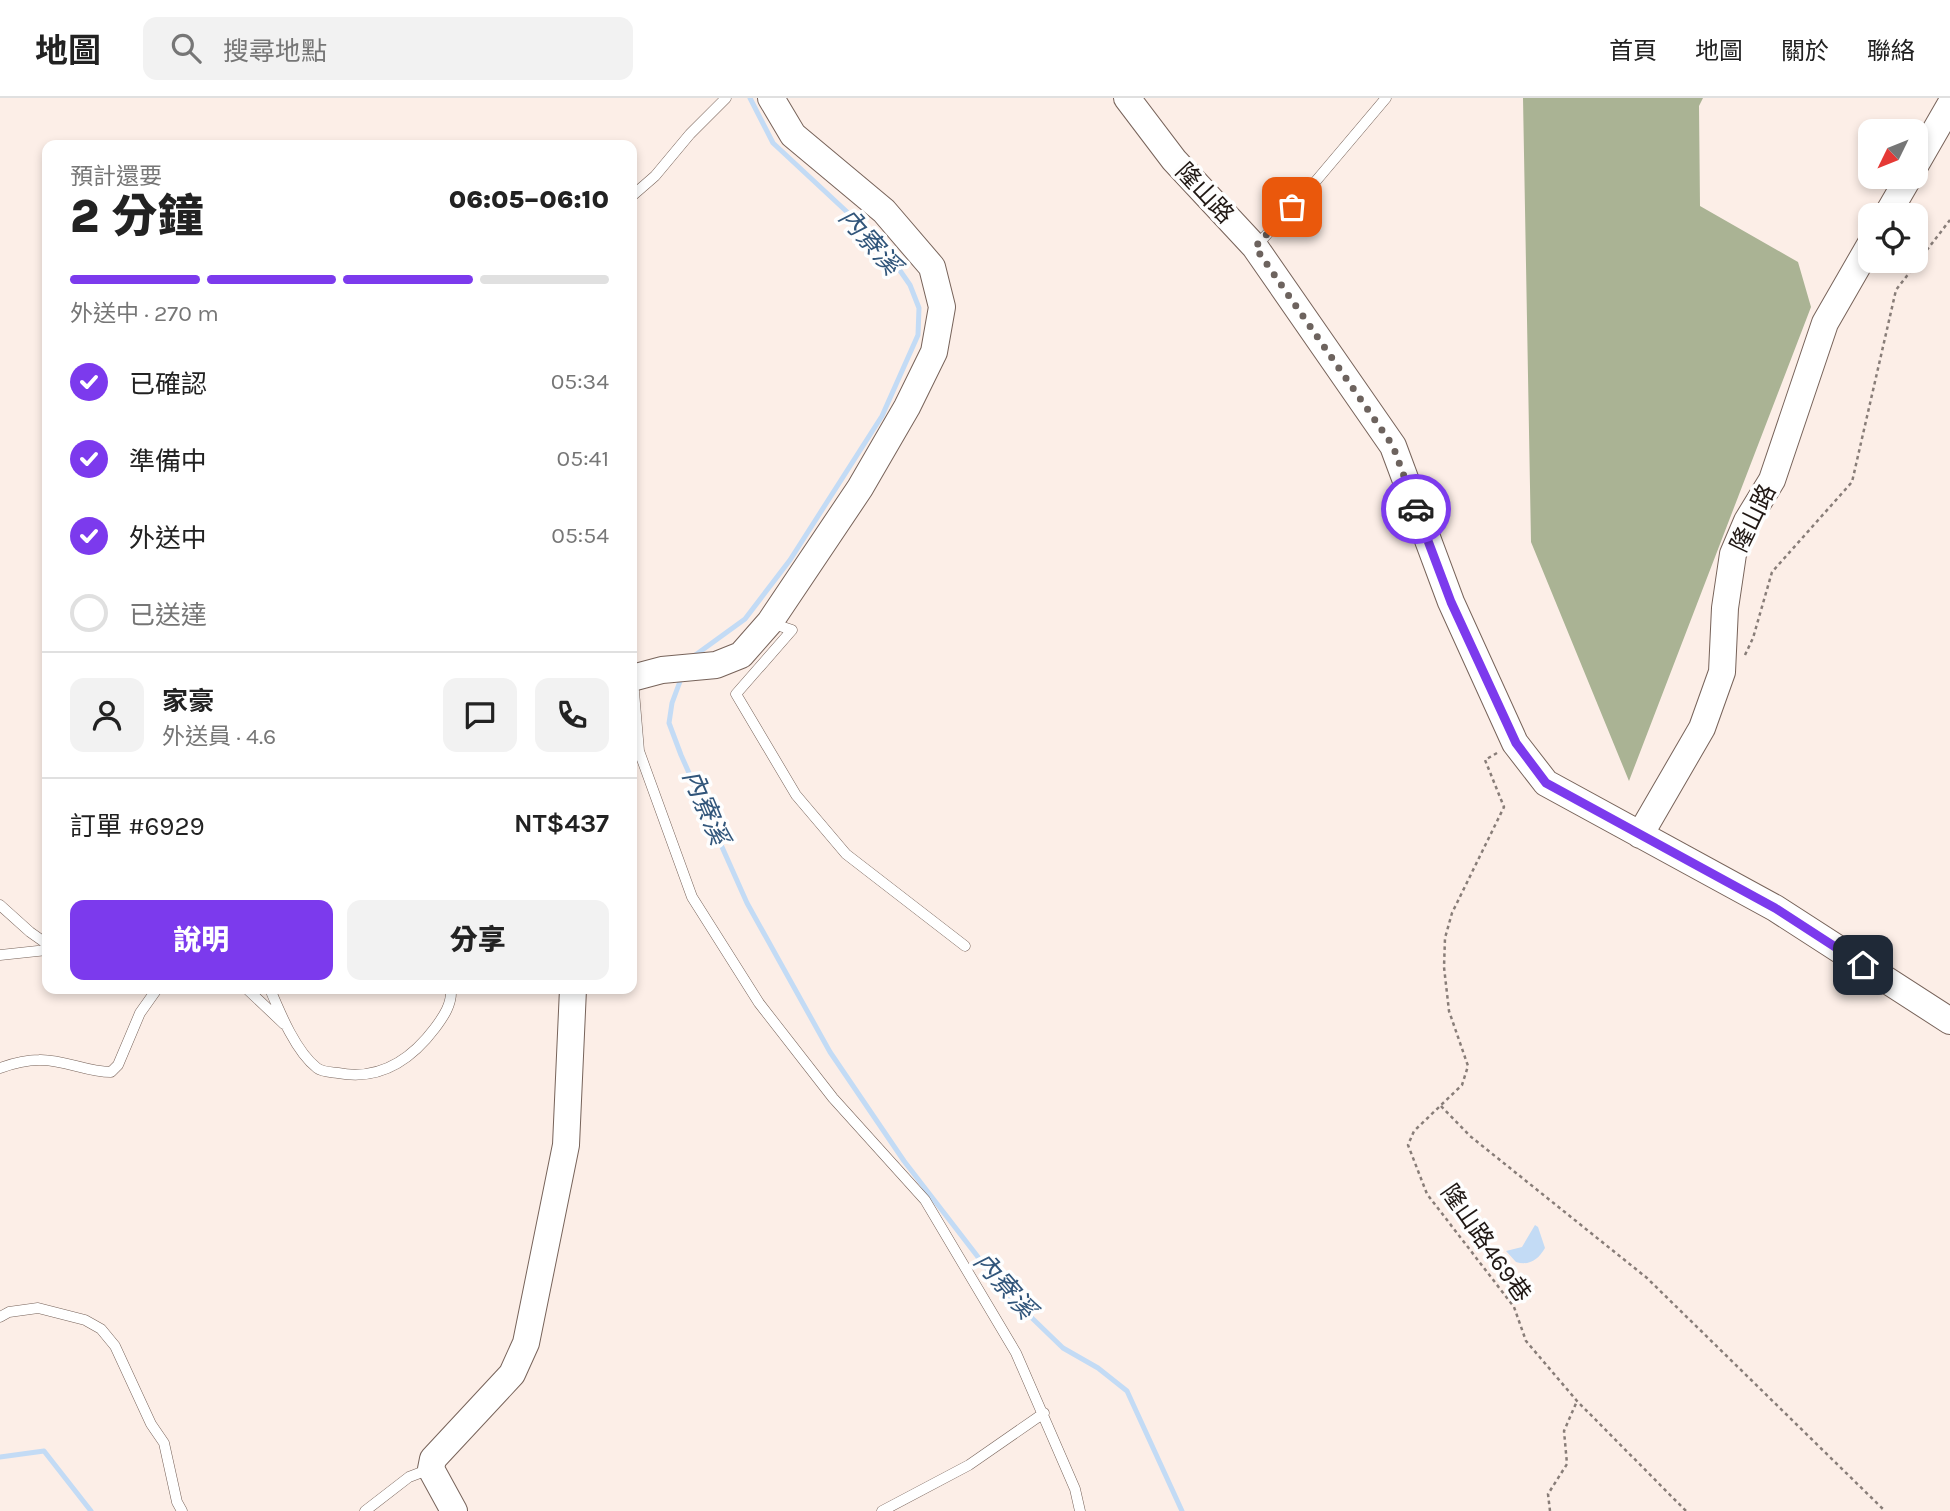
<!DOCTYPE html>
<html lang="zh-TW">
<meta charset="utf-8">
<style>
body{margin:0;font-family:Karla,"Noto Sans TC",sans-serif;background:#f2f2f2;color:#222;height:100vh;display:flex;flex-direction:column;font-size:26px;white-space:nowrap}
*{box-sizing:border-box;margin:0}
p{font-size:23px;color:#767676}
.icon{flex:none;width:38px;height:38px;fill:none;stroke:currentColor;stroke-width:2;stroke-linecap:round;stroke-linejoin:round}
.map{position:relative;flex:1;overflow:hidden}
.drawer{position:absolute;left:42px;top:42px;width:595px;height:854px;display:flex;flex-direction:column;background:#fff;border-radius:14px;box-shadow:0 4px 10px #0003}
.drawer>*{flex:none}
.needle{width:46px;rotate:227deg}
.controls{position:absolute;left:1858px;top:21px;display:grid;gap:14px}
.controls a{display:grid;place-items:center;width:70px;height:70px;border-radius:14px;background:#fff;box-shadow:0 4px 10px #0003;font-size:35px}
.pin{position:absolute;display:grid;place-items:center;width:60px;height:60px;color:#fff;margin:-30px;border-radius:14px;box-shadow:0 4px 10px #0006}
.courier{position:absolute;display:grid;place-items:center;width:70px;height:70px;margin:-35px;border:5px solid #7c3aed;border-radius:50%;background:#fff;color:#222;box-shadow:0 2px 9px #0007}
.overview em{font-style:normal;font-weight:800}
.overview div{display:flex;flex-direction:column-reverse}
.overview{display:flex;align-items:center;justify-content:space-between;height:119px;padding:0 28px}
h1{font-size:46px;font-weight:800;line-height:52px}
.bar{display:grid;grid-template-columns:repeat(4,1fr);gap:10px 7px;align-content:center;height:84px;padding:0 28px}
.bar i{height:9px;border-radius:5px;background:#e0e0e0}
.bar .active{background:#7c3aed}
.bar p{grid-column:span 4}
.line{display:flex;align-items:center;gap:18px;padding:0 28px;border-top:2px solid #e0e0e0}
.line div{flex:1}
.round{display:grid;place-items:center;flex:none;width:74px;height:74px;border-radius:14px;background:#f2f2f2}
ol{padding:0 28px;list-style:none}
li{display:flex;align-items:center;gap:21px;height:77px}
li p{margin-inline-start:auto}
li .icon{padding:7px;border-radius:50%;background:#7c3aed;color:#fff;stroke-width:4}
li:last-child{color:#767676}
li i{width:38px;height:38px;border:4px solid #e0e0e0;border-radius:50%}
.action{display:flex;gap:14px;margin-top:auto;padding:14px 28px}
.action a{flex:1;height:80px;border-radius:14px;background:#7c3aed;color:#fff;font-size:28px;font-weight:800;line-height:80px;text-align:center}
.action a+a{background:#f2f2f2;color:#222}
header{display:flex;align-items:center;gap:42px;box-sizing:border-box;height:98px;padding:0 35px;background:#fff;border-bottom:2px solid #e0e0e0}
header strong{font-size:33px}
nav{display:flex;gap:38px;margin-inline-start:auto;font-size:24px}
.search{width:490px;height:63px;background:#f2f2f2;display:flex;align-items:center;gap:18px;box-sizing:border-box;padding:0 24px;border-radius:14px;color:#767676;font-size:26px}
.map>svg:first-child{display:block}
.forest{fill:#aab394}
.water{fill:#c3dbf5}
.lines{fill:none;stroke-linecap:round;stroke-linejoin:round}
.stream{stroke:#c3dbf5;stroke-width:5}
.lane-casing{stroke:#77635a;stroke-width:11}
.secondary-casing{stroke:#77635a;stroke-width:28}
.path{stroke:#887d78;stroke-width:2.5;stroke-dasharray:3.5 3.5;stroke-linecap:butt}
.lane{stroke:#fff;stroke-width:10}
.secondary{stroke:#fff;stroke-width:26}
.done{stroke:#6d635e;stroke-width:7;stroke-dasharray:0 12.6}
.route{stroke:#7c3aed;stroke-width:9}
.labels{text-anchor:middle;stroke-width:7;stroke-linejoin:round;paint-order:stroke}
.street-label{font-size:24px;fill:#201814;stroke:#fefefe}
.water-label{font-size:26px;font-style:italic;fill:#31557a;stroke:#fefefe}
</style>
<header>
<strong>地圖</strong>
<div class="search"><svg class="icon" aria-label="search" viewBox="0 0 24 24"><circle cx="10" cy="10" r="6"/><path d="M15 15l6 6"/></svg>搜尋地點</div>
<nav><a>首頁</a><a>地圖</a><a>關於</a><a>聯絡</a></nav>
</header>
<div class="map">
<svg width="1950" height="1413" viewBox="0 0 1950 1413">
<rect width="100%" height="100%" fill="#fceee7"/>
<path class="forest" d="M 1523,0 L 1703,0 L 1699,8 L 1700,108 L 1798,164 L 1811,209 L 1629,683 L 1531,444 Z"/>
<path class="water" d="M 1535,1127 L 1538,1129 L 1545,1150 C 1538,1162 1529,1168 1516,1164 L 1506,1153 L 1522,1149 Z"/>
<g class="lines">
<path class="stream" d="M 694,558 L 745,521 L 790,462 L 882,318 L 918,237 L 919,210 L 910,187 L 894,164 L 875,140 L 773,45 L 750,0
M 682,578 L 672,605 L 669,625 L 681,657 L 747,805 L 830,954 L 904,1063 L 1005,1194 L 1063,1250 L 1098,1270 L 1127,1293 L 1182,1413
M 0,1359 L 44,1353 L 91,1413"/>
<defs>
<path id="lane" d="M 632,98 L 655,78 L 690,36 L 726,0
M 1256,148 L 1310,90 L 1386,0
M 771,525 L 792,532 L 736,596 L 796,697 L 846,756 L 965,848
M 633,582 L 639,653 L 692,799 L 759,905 L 833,1000 L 925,1102 L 1016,1255 L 1075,1391 L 1080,1413
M 0,807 L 30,834 L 47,846
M 0,857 L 47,852
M 247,891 L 284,926
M 270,891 C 280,915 296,954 317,970 C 322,974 331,974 338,975 C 380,983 411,962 435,930 C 444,918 452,906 451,891
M 0,970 C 11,966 27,962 39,962 C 63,961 86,974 111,974 L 118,967 L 140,915 L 157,891
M 0,1219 L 9,1214 L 38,1210 L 85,1222 L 101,1231 L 115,1248 L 151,1326 L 164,1345 L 177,1404 L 182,1413
M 365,1413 L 409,1379 L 430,1371
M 882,1413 L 969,1367 L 1044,1315"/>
<path id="secondary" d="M 1127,0 L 1174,62 L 1255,149 L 1393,348 L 1451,504 L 1515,645 L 1546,685 L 1775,810 L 1950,923
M 1916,66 L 1950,7
M 1887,117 L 1909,79
M 632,580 L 662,572 L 716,567 L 741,557 L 770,524 L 860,390 L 907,309 L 934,254 L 942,209 L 932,169 L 884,113 L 793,37 L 771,0
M 1640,737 L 1702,630 L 1722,574 L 1725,510 L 1733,456 L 1747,423 L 1772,382 L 1825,225 L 1871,145
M 454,1413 L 431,1371 L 433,1361 L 512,1276 L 526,1245 L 566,1047 L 573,891"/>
</defs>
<use href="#lane" class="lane-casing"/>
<use href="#secondary" class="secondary-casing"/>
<path class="path" d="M 1745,557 L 1753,540 L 1772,474 L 1852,384 L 1896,192 L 1950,122
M 1497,655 L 1485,662 L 1504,709 L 1452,815 L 1445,840 L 1444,869 L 1449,913 L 1468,968 L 1462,987 L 1414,1033 L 1408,1047 L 1427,1096 L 1514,1209 L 1526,1243 L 1577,1303 L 1686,1413
M 1441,1008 L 1470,1038 L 1647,1180 L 1885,1413
M 1550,1413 L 1548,1396 L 1567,1366 L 1564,1333 L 1577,1303"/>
<use href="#lane" class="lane"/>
<use href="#secondary" class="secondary"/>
</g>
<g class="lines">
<path class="done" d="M 1292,109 L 1255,149 L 1393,348 L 1416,411"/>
<path class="route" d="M 1416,411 L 1451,504 L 1516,645 L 1546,685 L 1775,810 L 1863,867"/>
</g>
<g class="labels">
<g class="street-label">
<text transform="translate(1205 95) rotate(47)" y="8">隆山路</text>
<text transform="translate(1753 420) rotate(-64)" y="8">隆山路</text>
<text transform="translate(1486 1145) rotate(55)" y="8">隆山路469巷</text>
</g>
<g class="water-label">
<text transform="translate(870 143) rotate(49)" y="9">內寮溪</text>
<text transform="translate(706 709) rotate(67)" y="9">內寮溪</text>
<text transform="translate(1005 1187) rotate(49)" y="9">內寮溪</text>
</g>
</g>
</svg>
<div class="controls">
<a><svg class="needle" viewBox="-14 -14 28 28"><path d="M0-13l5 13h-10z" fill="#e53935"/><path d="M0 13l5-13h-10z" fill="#767676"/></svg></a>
<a><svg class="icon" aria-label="locate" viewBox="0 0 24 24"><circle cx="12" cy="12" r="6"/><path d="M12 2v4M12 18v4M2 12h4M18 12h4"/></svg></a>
</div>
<div class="pin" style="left:1292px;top:109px;background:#ea580c"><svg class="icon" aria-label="bag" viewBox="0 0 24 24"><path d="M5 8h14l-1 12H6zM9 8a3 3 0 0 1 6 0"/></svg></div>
<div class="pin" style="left:1863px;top:867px;background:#1f2937"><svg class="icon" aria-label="home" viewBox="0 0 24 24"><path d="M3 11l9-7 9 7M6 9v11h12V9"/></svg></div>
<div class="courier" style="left:1416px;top:411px"><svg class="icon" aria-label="car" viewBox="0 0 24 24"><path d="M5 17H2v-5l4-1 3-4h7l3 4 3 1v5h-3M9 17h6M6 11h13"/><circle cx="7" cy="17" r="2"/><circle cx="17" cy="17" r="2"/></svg></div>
<section class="drawer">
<div class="overview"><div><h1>2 分鐘</h1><p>預計還要</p></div><em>06:05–06:10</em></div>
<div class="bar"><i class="active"></i><i class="active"></i><i class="active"></i><i></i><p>外送中 · 270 m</p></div>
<ol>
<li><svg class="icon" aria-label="check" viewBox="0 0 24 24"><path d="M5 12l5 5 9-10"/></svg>已確認<p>05:34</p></li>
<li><svg class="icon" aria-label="check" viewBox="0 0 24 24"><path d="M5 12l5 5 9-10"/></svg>準備中<p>05:41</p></li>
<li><svg class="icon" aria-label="check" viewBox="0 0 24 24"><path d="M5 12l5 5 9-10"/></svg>外送中<p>05:54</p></li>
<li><i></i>已送達</li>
</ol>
<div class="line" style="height:126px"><a class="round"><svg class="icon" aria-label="person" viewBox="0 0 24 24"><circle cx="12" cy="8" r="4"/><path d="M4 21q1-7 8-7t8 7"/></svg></a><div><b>家豪</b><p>外送員 · 4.6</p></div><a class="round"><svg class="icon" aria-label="chat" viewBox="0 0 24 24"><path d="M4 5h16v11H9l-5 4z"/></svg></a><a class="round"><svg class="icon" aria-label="phone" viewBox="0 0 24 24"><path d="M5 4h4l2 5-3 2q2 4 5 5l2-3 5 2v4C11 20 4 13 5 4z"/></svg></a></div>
<div class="line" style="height:91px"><div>訂單 #6929</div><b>NT$437</b></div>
<div class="action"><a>說明</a><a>分享</a></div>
</section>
</div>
